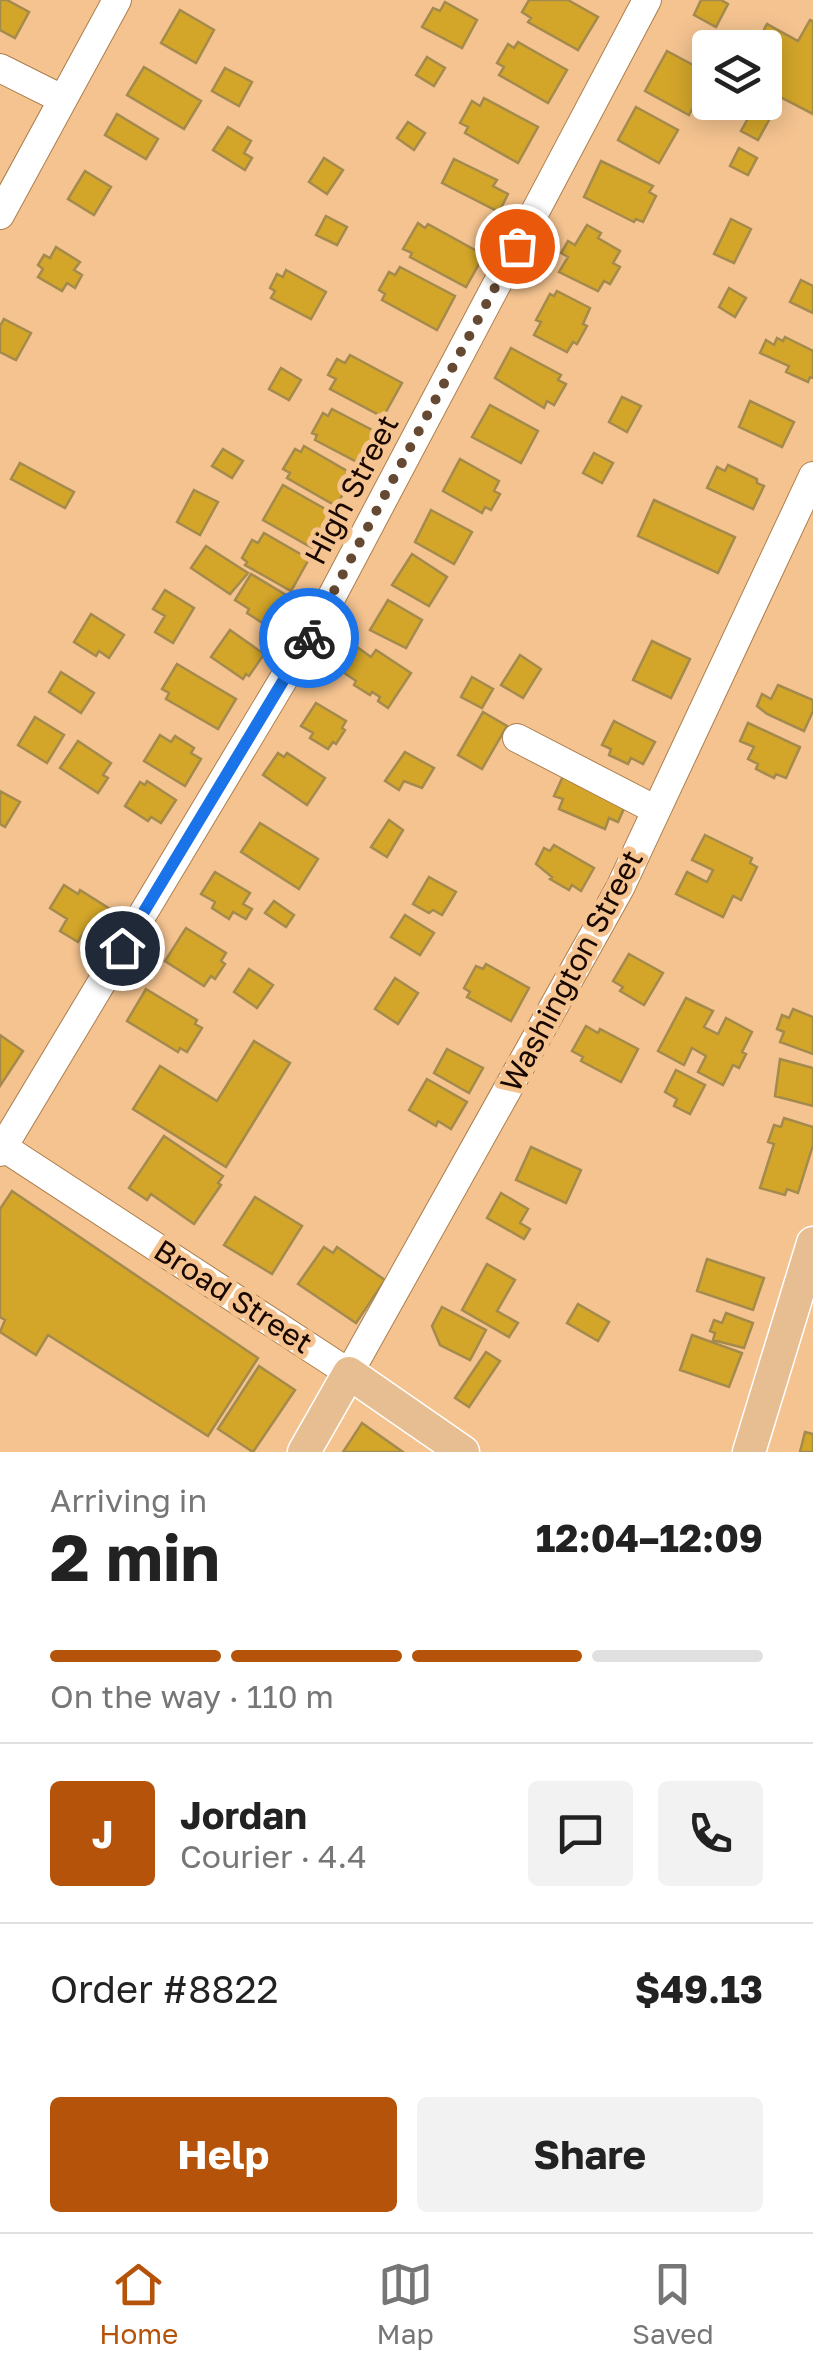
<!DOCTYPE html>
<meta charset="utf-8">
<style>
body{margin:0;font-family:"Golos Text",sans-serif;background:#f2f2f2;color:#222;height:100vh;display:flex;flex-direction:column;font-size:38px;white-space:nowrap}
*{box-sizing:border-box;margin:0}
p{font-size:32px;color:#767676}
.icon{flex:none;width:55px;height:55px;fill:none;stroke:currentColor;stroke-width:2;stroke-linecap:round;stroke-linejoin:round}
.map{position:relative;height:1452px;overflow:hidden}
.panel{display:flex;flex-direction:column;background:#fff;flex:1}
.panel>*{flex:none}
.buttons{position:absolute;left:692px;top:30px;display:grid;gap:20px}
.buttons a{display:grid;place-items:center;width:90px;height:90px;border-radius:10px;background:#fff;box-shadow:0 5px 25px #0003;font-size:50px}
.pin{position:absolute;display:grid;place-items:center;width:85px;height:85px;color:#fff;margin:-42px;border:5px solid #fff;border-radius:50%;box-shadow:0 2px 10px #0007}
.courier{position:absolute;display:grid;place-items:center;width:100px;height:100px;margin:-50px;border:8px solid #1a73e8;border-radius:50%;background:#fff;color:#222;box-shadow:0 2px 12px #0007}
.summary em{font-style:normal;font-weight:700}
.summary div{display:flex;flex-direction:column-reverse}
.summary{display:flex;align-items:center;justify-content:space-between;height:170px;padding:0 50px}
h1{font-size:65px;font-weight:700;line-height:75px}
.bar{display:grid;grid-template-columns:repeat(4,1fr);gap:15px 10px;align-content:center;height:120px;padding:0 50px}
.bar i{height:12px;border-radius:8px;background:#e0e0e0}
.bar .selected{background:#b45309}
.bar p{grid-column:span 4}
.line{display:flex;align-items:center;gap:25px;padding:0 50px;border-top:2px solid #e0e0e0}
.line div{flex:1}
.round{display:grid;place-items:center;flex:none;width:105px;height:105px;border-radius:10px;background:#f2f2f2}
.action{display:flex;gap:20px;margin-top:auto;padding:20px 50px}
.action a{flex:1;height:115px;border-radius:10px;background:#b45309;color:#fff;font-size:40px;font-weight:700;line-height:115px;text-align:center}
.action a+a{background:#f2f2f2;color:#222}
.menu{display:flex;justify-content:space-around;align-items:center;height:140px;border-top:2px solid #e0e0e0;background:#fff;font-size:28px;color:#767676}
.menu a{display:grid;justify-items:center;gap:5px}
.menu .selected{color:#b45309}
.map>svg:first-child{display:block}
.building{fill:#d3a62a;stroke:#a48a4c;stroke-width:2.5}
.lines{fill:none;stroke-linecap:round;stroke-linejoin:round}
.minor-casing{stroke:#ac7e4d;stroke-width:30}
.major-casing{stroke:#fff;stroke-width:35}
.minor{stroke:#fff;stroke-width:28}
.major{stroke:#e6be92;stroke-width:32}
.done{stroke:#654932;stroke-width:10;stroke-dasharray:0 18}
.route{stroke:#1a73e8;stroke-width:12}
.labels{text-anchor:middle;stroke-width:10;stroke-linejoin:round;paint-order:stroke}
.street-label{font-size:30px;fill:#180800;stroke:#f4c390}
</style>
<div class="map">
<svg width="813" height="1452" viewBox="0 0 813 1452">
<rect width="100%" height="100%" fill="#f4c390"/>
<path class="building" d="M 0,0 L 7,0 L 29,12 L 15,38 L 0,30 Z
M 529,0 L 568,0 L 598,17 L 578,50 L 528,22 L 531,18 L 522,12 Z
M 701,0 L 721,0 L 728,4 L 716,27 L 694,15 Z
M 445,2 L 477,20 L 462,48 L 422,27 L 433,8 L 440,11 Z
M 180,10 L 214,30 L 196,63 L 161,43 Z
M 810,20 L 813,21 L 813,114 L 765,89 L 765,48 L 754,48 L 767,24 L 798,41 Z
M 518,42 L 567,70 L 548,103 L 499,75 L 504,67 L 497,63 L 508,44 L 514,48 Z
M 667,51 L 710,74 L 689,115 L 645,91 Z
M 427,57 L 445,68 L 434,86 L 416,75 Z
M 144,67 L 201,101 L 184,129 L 127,95 Z
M 225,68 L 252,82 L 239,106 L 212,91 Z
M 765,94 L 779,102 L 758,140 L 741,131 L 757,102 L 765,102 Z
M 484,98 L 538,127 L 518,163 L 465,133 L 468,127 L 460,123 L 472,101 L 480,106 Z
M 636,107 L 678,130 L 659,163 L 618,140 Z
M 117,114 L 158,139 L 146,159 L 105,135 Z
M 408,122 L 425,133 L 414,150 L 397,138 Z
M 228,127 L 251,141 L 244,153 L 252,158 L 245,170 L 213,150 Z
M 739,148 L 757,158 L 748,175 L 730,166 Z
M 324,158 L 343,170 L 327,194 L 309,182 Z
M 454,159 L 497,180 L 493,186 L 508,194 L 499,212 L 442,183 Z
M 601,161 L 653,186 L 649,192 L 656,196 L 643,222 L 636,219 L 634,222 L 584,197 Z
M 85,171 L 111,187 L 94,215 L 68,199 Z
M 326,216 L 347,227 L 337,245 L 316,235 Z
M 731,219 L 751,229 L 734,263 L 714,254 Z
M 418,223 L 425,228 L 428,224 L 484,255 L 466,287 L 410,257 L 412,253 L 403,249 Z
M 587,225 L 601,233 L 598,238 L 620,251 L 613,263 L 620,267 L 610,284 L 604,281 L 598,291 L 559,272 L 568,257 L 561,253 L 568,241 L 575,245 Z
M 56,247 L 80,262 L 74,270 L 82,275 L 75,288 L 67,283 L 62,291 L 38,277 L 43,269 L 38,265 L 44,255 L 50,258 Z
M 400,267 L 455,296 L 437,330 L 382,300 L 385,294 L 379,290 L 389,272 L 395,275 Z
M 286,270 L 326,292 L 311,319 L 271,298 L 275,291 L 270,288 L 277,274 L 283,277 Z
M 801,280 L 813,286 L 813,313 L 790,302 Z
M 729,288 L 746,298 L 735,317 L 719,307 Z
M 557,291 L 590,308 L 583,324 L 587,326 L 577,344 L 573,342 L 567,352 L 534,335 L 541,322 L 536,320 L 550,294 L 554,296 Z
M 4,319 L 31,333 L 16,360 L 0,352 L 0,326 Z
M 785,337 L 813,351 L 813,378 L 810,377 L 808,382 L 786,372 L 789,366 L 760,353 L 766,340 L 774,345 L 777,338 L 783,341 Z
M 511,348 L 561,375 L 558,380 L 566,384 L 554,405 L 547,401 L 544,408 L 495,378 Z
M 350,355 L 402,383 L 383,417 L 330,389 L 336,379 L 328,375 L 337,359 L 345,363 Z
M 281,368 L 301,380 L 289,400 L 269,389 Z
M 622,397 L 641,406 L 627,432 L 609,422 Z
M 750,401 L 794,422 L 782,447 L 739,427 Z
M 490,405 L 538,431 L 521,463 L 472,437 Z
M 332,409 L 376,432 L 359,463 L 315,440 L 317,435 L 312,433 L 323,413 L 328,416 Z
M 304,446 L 354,475 L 336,506 L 287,478 L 290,473 L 283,469 L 295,449 L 301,452 Z
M 223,449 L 243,461 L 232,478 L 212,466 Z
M 594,453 L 613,463 L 602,483 L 583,473 Z
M 460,459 L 499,481 L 494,491 L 500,494 L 491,510 L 485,507 L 482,513 L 443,491 Z
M 20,463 L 74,492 L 65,508 L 11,479 Z
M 728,465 L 757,479 L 757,483 L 764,486 L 753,509 L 707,488 L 717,467 L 725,471 Z
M 283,485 L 334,514 L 314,549 L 263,520 Z
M 194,490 L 218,502 L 200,535 L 177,522 Z
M 654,500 L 735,537 L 718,573 L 638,536 Z
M 431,510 L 472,532 L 454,564 L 415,542 Z
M 264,533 L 309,559 L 291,591 L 245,565 L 247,562 L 242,558 L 252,540 L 258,543 Z
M 206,546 L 248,573 L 230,594 L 191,568 Z
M 412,554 L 447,577 L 429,606 L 392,585 Z
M 251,574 L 296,601 L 280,628 L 270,622 L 267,626 L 247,613 L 249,609 L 235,600 Z
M 165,590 L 194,608 L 173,643 L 155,632 L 165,616 L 153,609 Z
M 388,600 L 422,620 L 406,648 L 370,630 Z
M 91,614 L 124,635 L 109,658 L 99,651 L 96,656 L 74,642 Z
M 230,630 L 264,654 L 249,676 L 246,674 L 243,679 L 211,657 Z
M 652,641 L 690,659 L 671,698 L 633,680 Z
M 353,644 L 371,657 L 376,650 L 411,673 L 388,708 L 378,701 L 380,697 L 372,692 L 370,695 L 354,685 L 356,681 L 337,668 Z
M 520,655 L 541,669 L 523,698 L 501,685 Z
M 177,664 L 236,699 L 218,729 L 166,699 L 169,693 L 162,689 Z
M 61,672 L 94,693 L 81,713 L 49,692 Z
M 472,677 L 493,689 L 482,708 L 461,697 Z
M 778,685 L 813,700 L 813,711 L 804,731 L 767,714 L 757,706 L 762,694 L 771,699 Z
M 316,703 L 346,721 L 342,728 L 345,730 L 336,744 L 333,742 L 328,749 L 310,738 L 313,733 L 301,726 Z
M 483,712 L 507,726 L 482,769 L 458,755 Z
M 35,717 L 64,735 L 47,763 L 18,745 Z
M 614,721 L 655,742 L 643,764 L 631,758 L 628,764 L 609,755 L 611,749 L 602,745 Z
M 748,723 L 800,747 L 786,778 L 776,774 L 774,778 L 756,769 L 758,764 L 748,759 L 754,747 L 740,741 Z
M 160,735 L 171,742 L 175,736 L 194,748 L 191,753 L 201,759 L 185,786 L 144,761 Z
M 78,741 L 111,763 L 103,775 L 108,778 L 98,793 L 60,768 Z
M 405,752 L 434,768 L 422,788 L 404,781 L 399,790 L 385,781 Z
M 278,753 L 284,757 L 287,753 L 325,778 L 307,805 L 263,775 Z
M 564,774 L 626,804 L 618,822 L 609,818 L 605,829 L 559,809 L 563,799 L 554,796 Z
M 147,781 L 176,800 L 161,823 L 151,817 L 148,821 L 125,806 L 140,782 L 145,785 Z
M 0,791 L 20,802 L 5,827 L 0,824 Z
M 389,820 L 403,830 L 387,857 L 371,847 Z
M 260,823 L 318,859 L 299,889 L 241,852 Z
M 705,835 L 752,858 L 750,863 L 757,867 L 741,900 L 733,896 L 723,917 L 676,894 L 687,872 L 707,882 L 713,870 L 692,860 Z
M 554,845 L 594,868 L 581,891 L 572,885 L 569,890 L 550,879 L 552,877 L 536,864 L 544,848 L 550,851 Z
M 215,872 L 250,893 L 243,904 L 252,909 L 246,919 L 233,912 L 229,919 L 212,908 L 215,902 L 201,894 Z
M 429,877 L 456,892 L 442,915 L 433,910 L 429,913 L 413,904 Z
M 64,885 L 78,894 L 80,890 L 110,909 L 94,935 L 85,930 L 78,942 L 60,931 L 67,919 L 50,908 Z
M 274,901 L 294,915 L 286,927 L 265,913 Z
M 405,915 L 434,933 L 420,955 L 391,937 Z
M 186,928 L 226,953 L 221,961 L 225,964 L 215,979 L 211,976 L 204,986 L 165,961 Z
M 629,954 L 663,973 L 644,1005 L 620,991 L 623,987 L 613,981 Z
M 486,964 L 529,988 L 511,1021 L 467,997 L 470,992 L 464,988 L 476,966 L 483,969 Z
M 249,969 L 273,985 L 257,1008 L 234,992 Z
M 395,978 L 418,993 L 398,1024 L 375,1009 Z
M 146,989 L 197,1020 L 195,1024 L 202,1028 L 187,1052 L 180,1048 L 178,1052 L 127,1021 Z
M 686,998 L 713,1011 L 704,1027 L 718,1034 L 726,1018 L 752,1032 L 742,1052 L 746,1054 L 739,1068 L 733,1065 L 723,1085 L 698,1072 L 706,1056 L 692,1048 L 684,1065 L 658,1051 Z
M 793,1009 L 813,1017 L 813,1054 L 780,1042 L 784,1032 L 777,1029 L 782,1015 L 789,1018 Z
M 586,1026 L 598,1033 L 600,1029 L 638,1049 L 621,1082 L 581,1061 L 583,1057 L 572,1051 Z
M 0,1035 L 23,1051 L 0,1086 Z
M 254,1041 L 290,1063 L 226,1167 L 133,1109 L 160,1066 L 217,1101 Z
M 447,1049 L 483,1068 L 469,1093 L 434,1073 Z
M 780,1059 L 813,1068 L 813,1106 L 775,1096 Z
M 676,1070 L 705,1085 L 690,1114 L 674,1106 L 677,1099 L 665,1092 Z
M 427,1079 L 467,1102 L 451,1129 L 438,1121 L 436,1126 L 409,1110 Z
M 784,1118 L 813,1127 L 813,1145 L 798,1193 L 787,1189 L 785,1195 L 760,1188 L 774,1144 L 768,1142 L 774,1125 L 781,1127 Z
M 164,1136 L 223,1176 L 218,1183 L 221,1185 L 194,1224 L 151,1194 L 147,1200 L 129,1188 Z
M 531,1147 L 581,1170 L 566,1203 L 516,1180 Z
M 12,1191 L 258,1358 L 208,1436 L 48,1335 L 36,1355 L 0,1332 L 5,1320 L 0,1317 L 0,1209 Z
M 501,1193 L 528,1209 L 520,1223 L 530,1229 L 524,1239 L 487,1218 Z
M 255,1197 L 302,1226 L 272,1274 L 224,1245 Z
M 324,1247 L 333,1253 L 337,1247 L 385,1280 L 356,1323 L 298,1284 Z
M 707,1259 L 764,1278 L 753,1310 L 697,1291 Z
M 487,1264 L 515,1280 L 497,1311 L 518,1323 L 509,1337 L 462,1310 Z
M 578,1304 L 609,1322 L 598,1341 L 567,1323 Z
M 442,1307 L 486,1330 L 470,1360 L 440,1345 L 432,1326 Z
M 726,1313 L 753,1323 L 744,1348 L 713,1340 L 715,1333 L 710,1331 L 714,1320 L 722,1323 Z
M 692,1335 L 742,1353 L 729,1387 L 680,1370 Z
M 486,1352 L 500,1361 L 469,1407 L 455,1398 Z
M 259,1366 L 295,1390 L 253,1452 L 218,1429 Z
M 362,1423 L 403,1452 L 343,1452 Z
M 805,1432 L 813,1434 L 813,1452 L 800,1452 Z"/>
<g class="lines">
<defs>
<path id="minor" d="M 0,68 L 62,99
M 0,215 L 117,0
M 517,738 L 656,810
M 0,1145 L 349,1373 L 620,888 L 813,476
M 0,1152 L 322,615 L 647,0"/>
<path id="major" d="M 304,1452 L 349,1373 L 463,1452
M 749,1452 L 813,1243"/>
</defs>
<use href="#minor" class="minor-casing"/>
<use href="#major" class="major-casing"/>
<use href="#minor" class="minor"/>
<use href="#major" class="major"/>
</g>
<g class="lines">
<path class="done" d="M 309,638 L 517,246"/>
<path class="route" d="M 122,948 L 309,638"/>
</g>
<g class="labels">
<g class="street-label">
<text transform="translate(352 490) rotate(-62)" y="10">High Street</text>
<text transform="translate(572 971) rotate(-62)" y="10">Washington Street</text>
<text transform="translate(233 1297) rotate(33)" y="10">Broad Street</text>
</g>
</g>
</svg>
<div class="buttons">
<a><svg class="icon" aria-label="layers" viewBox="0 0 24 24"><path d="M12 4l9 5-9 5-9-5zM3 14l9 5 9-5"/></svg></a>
</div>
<div class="pin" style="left:517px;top:246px;background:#ea580c"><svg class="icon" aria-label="bag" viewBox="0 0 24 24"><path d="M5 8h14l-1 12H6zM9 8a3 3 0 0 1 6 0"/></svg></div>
<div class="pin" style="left:122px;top:948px;background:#1f2937"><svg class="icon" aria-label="home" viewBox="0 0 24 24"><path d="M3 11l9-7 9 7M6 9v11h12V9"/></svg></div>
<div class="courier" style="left:309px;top:638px"><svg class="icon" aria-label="bike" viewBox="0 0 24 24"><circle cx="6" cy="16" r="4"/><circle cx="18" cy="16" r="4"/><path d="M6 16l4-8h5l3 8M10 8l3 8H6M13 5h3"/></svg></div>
</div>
<section class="panel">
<div class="summary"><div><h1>2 min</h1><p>Arriving in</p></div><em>12:04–12:09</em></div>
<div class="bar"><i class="selected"></i><i class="selected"></i><i class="selected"></i><i></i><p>On the way · 110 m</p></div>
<div class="line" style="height:180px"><b class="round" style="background:#b45309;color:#fff">J</b><div><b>Jordan</b><p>Courier · 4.4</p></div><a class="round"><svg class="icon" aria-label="chat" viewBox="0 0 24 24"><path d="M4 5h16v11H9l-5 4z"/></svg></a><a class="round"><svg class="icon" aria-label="phone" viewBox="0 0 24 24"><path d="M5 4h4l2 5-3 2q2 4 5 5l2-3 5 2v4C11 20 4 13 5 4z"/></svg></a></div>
<div class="line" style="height:130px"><div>Order #8822</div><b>$49.13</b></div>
<div class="action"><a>Help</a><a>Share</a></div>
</section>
<nav class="menu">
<a class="selected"><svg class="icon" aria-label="home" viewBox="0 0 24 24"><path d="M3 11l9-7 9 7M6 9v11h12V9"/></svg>Home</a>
<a><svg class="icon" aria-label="map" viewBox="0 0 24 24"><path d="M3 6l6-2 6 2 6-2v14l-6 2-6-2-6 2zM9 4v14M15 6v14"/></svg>Map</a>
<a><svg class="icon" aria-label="saved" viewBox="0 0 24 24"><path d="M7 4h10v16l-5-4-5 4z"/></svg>Saved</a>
</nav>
